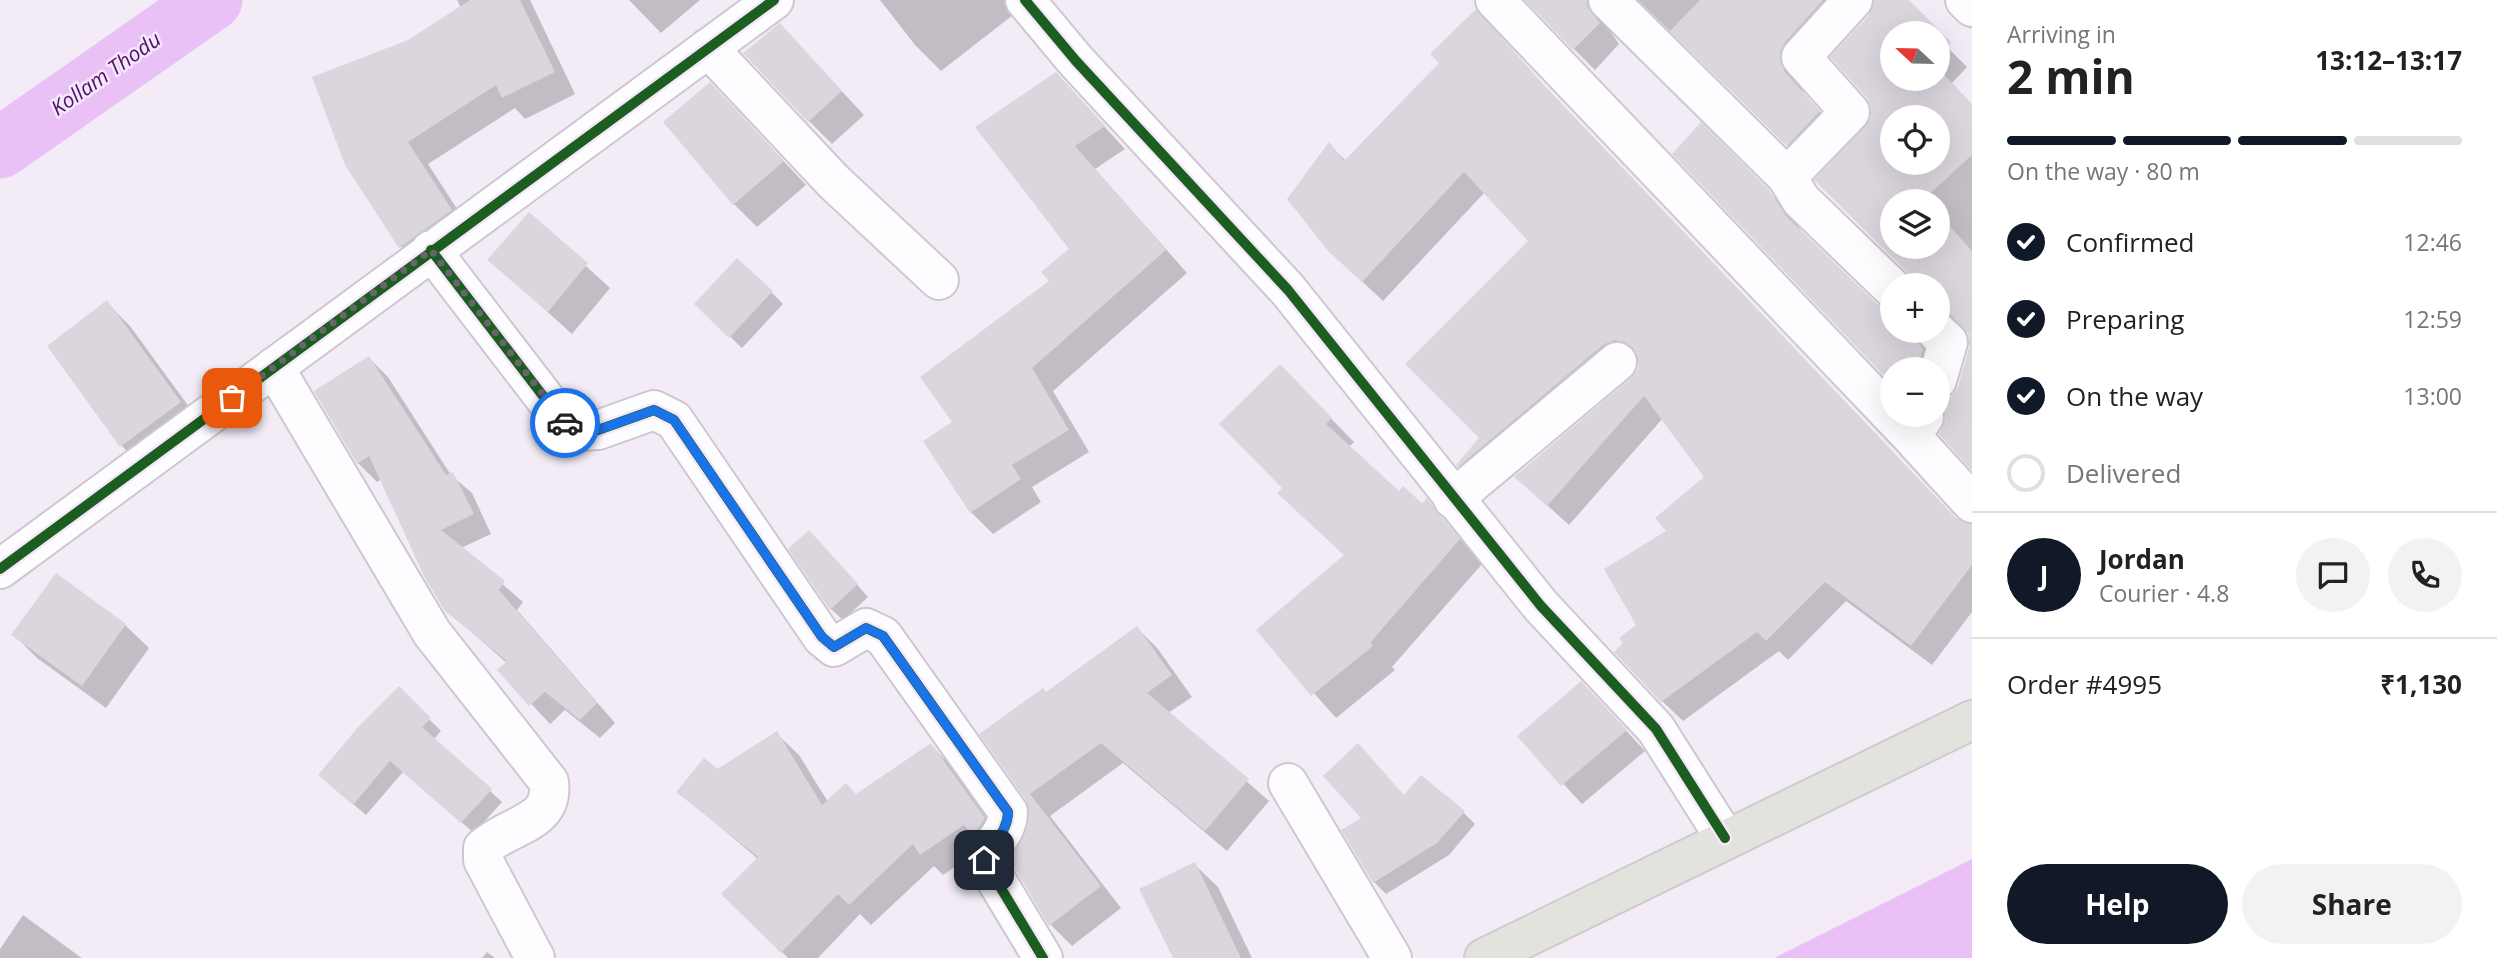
<!DOCTYPE html>
<meta charset="utf-8">
<style>
body{margin:0;font-family:"Open Sans",sans-serif;background:#f2f2f2;color:#222;height:100vh;display:flex;flex-direction:column;font-size:26px;white-space:nowrap}
*{box-sizing:border-box;margin:0}
p{font-size:23px;color:#767676}
.icon{flex:none;width:38px;height:38px;fill:none;stroke:currentColor;stroke-width:2;stroke-linecap:round;stroke-linejoin:round}
.map{position:relative;flex:1;overflow:hidden}
.details{display:flex;flex-direction:column;background:#fff;width:525px}
.details>*{flex:none}
.needle{width:46px;rotate:292deg}
.controls{position:absolute;left:1880px;top:21px;display:grid;gap:14px}
.controls a{display:grid;place-items:center;width:70px;height:70px;border-radius:50%;background:#fff;box-shadow:0 7px 28px #0002;font-size:35px}
.pin{position:absolute;display:grid;place-items:center;width:60px;height:60px;color:#fff;margin:-30px;border-radius:14px;box-shadow:0 4px 10px #0006}
.courier{position:absolute;display:grid;place-items:center;width:70px;height:70px;margin:-35px;border:5px solid #1a73e8;border-radius:50%;background:#fff;color:#222;box-shadow:0 2px 9px #0007}
.headline em{font-style:normal;font-weight:700}
.headline div{display:flex;flex-direction:column-reverse}
.headline{display:flex;align-items:center;justify-content:space-between;height:119px;padding:0 35px}
h1{font-size:46px;font-weight:700;line-height:52px}
.bar{display:grid;grid-template-columns:repeat(4,1fr);gap:10px 7px;align-content:center;height:84px;padding:0 35px}
.bar i{height:9px;border-radius:5px;background:#e0e0e0}
.bar .selected{background:#111827}
.bar p{grid-column:span 4}
.line{display:flex;align-items:center;gap:18px;padding:0 35px;border-top:2px solid #e0e0e0}
.line div{flex:1}
.round{display:grid;place-items:center;flex:none;width:74px;height:74px;border-radius:37px;background:#f2f2f2}
ol{padding:0 35px;list-style:none}
li{display:flex;align-items:center;gap:21px;height:77px}
li p{margin-inline-start:auto}
li .icon{padding:7px;border-radius:50%;background:#111827;color:#fff;stroke-width:4}
li:last-child{color:#767676}
li i{width:38px;height:38px;border:4px solid #e0e0e0;border-radius:50%}
.button{display:flex;gap:14px;margin-top:auto;padding:14px 35px}
.button a{flex:1;height:80px;border-radius:42px;background:#111827;color:#fff;font-size:28px;font-weight:700;line-height:80px;text-align:center}
.button a+a{background:#f2f2f2;color:#222}
main{display:flex;flex:1;min-height:0}
.map>svg:first-child{display:block}
.water{fill:#e9c1f7}
.shadow{fill:#0003;fill-rule:evenodd}
.lines{fill:none;stroke-linecap:round;stroke-linejoin:round}
.canal{stroke:#e9c1f7;stroke-width:61}
.building{fill:#dbd5dd;fill-rule:evenodd}
.minor-casing{stroke:#cdc8cf;stroke-width:42}
.major-casing{stroke:#cecacf;stroke-width:42}
.minor{stroke:#fdfcfe;stroke-width:38}
.major{stroke:#e2e3dd;stroke-width:38}
.cycleway-casing{stroke:#f5e8fa;stroke-width:15}
.cycleway{stroke:#1b5e20;stroke-width:10}
.done{stroke:#69646c;stroke-width:7;stroke-dasharray:0 12.6}
.route{stroke:#1a73e8;stroke-width:9}
.labels{text-anchor:middle;stroke-width:5;stroke-linejoin:round;paint-order:stroke}
.water-label{font-size:21px;font-style:italic;fill:#520f65;stroke:#f5e8fa}
</style>
<main>
<div class="map">
<svg width="1972" height="958" viewBox="0 0 1972 958">
<rect width="100%" height="100%" fill="#f3ecf6"/>
<path class="water" d="M 1972,859 L 1972,958 L 1774,958 Z"/>
<path class="shadow" d="M 457,0 L 530,0 L 575,94 L 525,119 L 515,108 L 428,164 L 472,232 L 422,269 L 401,247 L 347,164 L 409,41 L 461,8 Z
M 629,0 L 700,0 L 661,33 Z
M 880,0 L 1025,0 L 1013,15 L 941,71 L 915,45 Z
M 1525,0 L 1622,0 L 1607,15 L 1607,27 L 1619,44 L 1595,70 Z
M 1638,0 L 1866,0 L 1800,84 L 1804,94 L 1839,133 L 1808,165 Z
M 1876,0 L 1899,0 L 1933,33 L 1892,33 L 1892,79 L 1937,79 L 1937,37 L 1967,67 L 1952,83 L 1972,105 L 1972,468 L 1953,398 L 1959,387 L 1971,348 L 1971,335 L 1962,329 L 1950,330 L 1937,369 L 1892,369 L 1701,125 L 1790,213 L 1805,237 L 1892,331 L 1937,331 L 1937,285 L 1915,285 L 1909,272 L 1817,180 L 1873,118 L 1871,15 ZM 1892,117 L 1937,117 L 1937,163 L 1892,163 ZM 1892,201 L 1937,201 L 1937,247 L 1892,247 Z
M 780,25 L 864,115 L 832,144 L 809,121 Z
M 1056,74 L 1125,149 L 1095,169 L 1187,273 L 1053,391 L 1089,452 L 1032,487 L 1041,502 L 993,534 L 971,512 L 925,441 L 954,422 L 1071,249 Z
M 1562,106 L 1957,521 L 1972,526 L 1972,612 L 1932,665 L 1846,601 L 1788,660 L 1779,651 L 1683,721 L 1662,701 L 1639,626 L 1669,531 L 1707,477 L 1663,418 L 1569,525 L 1516,477 L 1633,379 L 1639,371 L 1640,361 L 1635,360 L 1479,486 L 1458,465 L 1482,438 L 1530,241 L 1485,192 L 1383,301 L 1352,272 L 1329,144 L 1346,161 Z
M 733,107 L 806,185 L 757,227 L 734,204 Z
M 529,214 L 610,288 L 572,334 L 490,260 Z
M 771,292 L 783,304 L 742,348 L 696,304 Z
M 107,303 L 130,326 L 203,426 L 145,469 L 122,446 L 49,346 Z
M 369,358 L 388,377 L 451,475 L 472,493 L 491,534 L 461,548 L 523,602 L 517,610 L 615,723 L 600,738 L 565,710 L 550,724 L 500,670 L 507,663 L 446,610 L 382,479 L 377,482 L 358,463 Z
M 1303,390 L 1354,442 L 1349,447 L 1399,493 L 1423,505 L 1427,501 L 1482,564 L 1392,667 L 1395,670 L 1336,718 L 1258,630 L 1345,556 L 1279,493 L 1284,488 Z
M 821,544 L 868,597 L 843,620 L 831,609 Z
M 57,575 L 125,625 L 149,648 L 106,708 L 37,658 L 14,635 Z
M 1137,628 L 1158,649 L 1192,697 L 1168,713 L 1269,801 L 1227,851 L 1123,763 L 1050,816 L 1121,908 L 1072,946 L 1051,925 L 1012,860 L 1030,826 L 1028,800 L 1046,694 Z
M 399,689 L 441,731 L 434,739 L 502,802 L 474,833 L 403,772 L 366,815 L 333,787 Z
M 1600,702 L 1645,751 L 1582,804 L 1520,737 Z
M 777,734 L 799,755 L 828,802 L 856,796 L 931,745 L 952,767 L 1006,840 L 985,846 L 943,875 L 934,866 L 871,925 L 860,914 L 818,958 L 788,958 L 724,894 L 758,859 L 679,792 Z
M 1405,797 L 1463,812 L 1475,824 L 1449,855 L 1386,894 L 1374,882 L 1363,818 Z
M 1194,864 L 1218,887 L 1252,958 L 1175,958 Z
M 23,915 L 79,956 L 82,958 L 0,958 L 0,949 Z
M 487,952 L 495,958 L 482,958 Z"/>
<g class="lines">
<path class="canal" d="M 0,148 L 212,0"/>
</g>
<path class="building" d="M 470,0 L 520,0 L 555,72 L 502,98 L 496,85 L 408,142 L 452,210 L 399,248 L 345,165 L 312,77 L 408,40 Z
M 1525,0 L 1587,0 L 1587,6 L 1600,23 L 1573,50 Z
M 1700,0 L 1823,0 L 1785,42 L 1780,52 L 1784,71 L 1820,111 L 1787,146 L 1670,31 Z
M 1874,0 L 1909,0 L 1951,42 L 1937,56 L 1937,33 L 1892,33 L 1892,79 L 1937,79 L 1937,67 L 1972,104 L 1972,155 L 1925,198 L 1928,201 L 1892,201 L 1892,247 L 1937,247 L 1937,212 L 1972,251 L 1972,471 L 1939,434 L 1946,418 L 1938,401 L 1952,396 L 1958,387 L 1969,348 L 1969,335 L 1951,315 L 1937,310 L 1937,285 L 1913,285 L 1907,272 L 1814,180 L 1871,118 L 1871,108 L 1867,98 L 1830,57 L 1869,15 ZM 1892,117 L 1937,117 L 1937,163 L 1892,163 Z
M 1476,9 L 1542,83 L 1956,518 L 1972,524 L 1972,565 L 1911,646 L 1825,582 L 1766,641 L 1757,632 L 1661,702 L 1614,652 L 1623,643 L 1619,638 L 1636,625 L 1604,569 L 1666,531 L 1655,518 L 1704,477 L 1644,396 L 1547,506 L 1514,477 L 1631,378 L 1638,369 L 1638,358 L 1633,348 L 1625,342 L 1614,340 L 1603,345 L 1458,467 L 1456,465 L 1479,438 L 1405,364 L 1528,241 L 1464,172 L 1362,282 L 1329,252 L 1287,199 L 1329,142 L 1344,161 L 1439,63 L 1430,54 Z
M 780,23 L 842,91 L 808,122 L 743,53 Z
M 1056,72 L 1105,126 L 1075,146 L 1166,250 L 1032,368 L 1069,430 L 1012,465 L 1021,479 L 970,513 L 923,441 L 952,422 L 920,377 L 1049,281 L 1041,272 L 1069,249 L 975,127 Z
M 710,82 L 784,161 L 733,205 L 663,122 Z
M 1701,122 L 1770,191 L 1786,216 L 1877,304 L 1892,309 L 1892,331 L 1915,331 L 1915,338 L 1923,349 L 1917,369 L 1892,369 L 1892,384 L 1672,154 Z
M 529,212 L 588,263 L 548,312 L 487,260 Z
M 737,258 L 773,291 L 729,338 L 694,304 Z
M 107,300 L 181,402 L 120,447 L 47,346 Z
M 369,356 L 446,475 L 453,472 L 474,514 L 441,530 L 505,581 L 499,590 L 597,703 L 580,720 L 545,692 L 529,706 L 497,670 L 507,661 L 445,611 L 425,578 L 369,456 L 357,464 L 314,391 Z
M 1280,364 L 1332,418 L 1326,424 L 1399,491 L 1403,486 L 1422,503 L 1427,498 L 1460,539 L 1370,643 L 1373,646 L 1311,696 L 1256,630 L 1344,555 L 1277,493 L 1282,488 L 1219,424 Z
M 809,530 L 858,584 L 830,610 L 788,549 Z
M 56,573 L 126,624 L 82,686 L 11,635 Z
M 1137,626 L 1172,675 L 1147,693 L 1249,779 L 1205,831 L 1101,743 L 1030,794 L 1101,886 L 1049,926 L 1010,860 L 1028,825 L 1026,800 L 979,734 L 1043,688 L 1046,692 Z
M 1581,681 L 1627,730 L 1561,786 L 1517,736 Z
M 399,686 L 431,718 L 422,727 L 492,789 L 461,823 L 390,761 L 353,805 L 318,775 L 359,726 Z
M 777,731 L 822,805 L 846,783 L 856,794 L 931,743 L 985,818 L 973,836 L 964,825 L 920,855 L 913,844 L 849,905 L 838,894 L 781,953 L 721,894 L 758,857 L 676,792 L 704,758 L 718,769 Z
M 1358,743 L 1404,795 L 1421,775 L 1465,811 L 1437,843 L 1373,883 L 1341,830 L 1361,818 L 1323,776 Z
M 1195,862 L 1241,958 L 1173,958 L 1139,889 Z"/>
<g class="lines">
<defs>
<path id="minor" d="M 1025,0 L 1076,61 L 1288,290 L 1541,606 L 1656,729 L 1725,838
M 1495,0 L 1911,436
M 1608,0 L 1787,177
M 1853,0 L 1801,57 L 1850,112 L 1787,177 L 1801,200 L 1892,288
M 1965,0 L 1972,7
M 708,48 L 834,182 L 939,280
M 431,250 L 563,422 L 580,431 L 598,430 L 654,410 L 674,420 L 822,637 L 834,647 L 866,628 L 883,636 L 1008,812 C 1008,832 992,843 984,860 L 1043,958
M 1936,331 L 1948,342 L 1937,380
M 274,367 L 432,633 L 549,782 C 554,824 511,823 483,848 L 483,860 L 535,958
M 1924,417 L 1911,436 L 1972,503
M 1453,499 L 1617,362
M 0,569 L 774,0
M 1288,783 L 1392,958"/>
<path id="major" d="M 1484,958 L 1972,720"/>
</defs>
<use href="#minor" class="minor-casing"/>
<use href="#major" class="major-casing"/>
<use href="#minor" class="minor"/>
<use href="#major" class="major"/>
<defs>
<path id="cycleway" d="M 1025,0 L 1076,61 L 1288,290 L 1541,606 L 1656,729 L 1725,838
M 431,250 L 563,422 L 580,431 L 598,430 L 654,410 L 674,420 L 822,637 L 834,647 L 866,628 L 883,636 L 1008,812 C 1008,832 992,843 984,860 L 1043,958
M 0,569 L 774,0"/>
</defs>
<use href="#cycleway" class="cycleway-casing"/>
<use href="#cycleway" class="cycleway"/>
</g>
<g class="lines">
<path class="done" d="M 232,398 L 431,250 L 565,423"/>
<path class="route" d="M 565,423 L 580,431 L 598,430 L 654,410 L 674,420 L 822,637 L 834,647 L 866,628 L 883,636 L 1008,812 C 1008,832 992,843 984,860"/>
</g>
<g class="labels">
<g class="water-label">
<text transform="translate(106 74) rotate(-35)" y="7">Kollam Thodu</text>
</g>
</g>
</svg>
<div class="controls">
<a><svg class="needle" viewBox="-14 -14 28 28"><path d="M0-13l5 13h-10z" fill="#e53935"/><path d="M0 13l5-13h-10z" fill="#767676"/></svg></a>
<a><svg class="icon" aria-label="locate" viewBox="0 0 24 24"><circle cx="12" cy="12" r="6"/><path d="M12 2v4M12 18v4M2 12h4M18 12h4"/></svg></a>
<a><svg class="icon" aria-label="layers" viewBox="0 0 24 24"><path d="M12 4l9 5-9 5-9-5zM3 14l9 5 9-5"/></svg></a>
<a>+</a>
<a>−</a>
</div>
<div class="pin" style="left:232px;top:398px;background:#ea580c"><svg class="icon" aria-label="bag" viewBox="0 0 24 24"><path d="M5 8h14l-1 12H6zM9 8a3 3 0 0 1 6 0"/></svg></div>
<div class="pin" style="left:984px;top:860px;background:#1f2937"><svg class="icon" aria-label="home" viewBox="0 0 24 24"><path d="M3 11l9-7 9 7M6 9v11h12V9"/></svg></div>
<div class="courier" style="left:565px;top:423px"><svg class="icon" aria-label="car" viewBox="0 0 24 24"><path d="M5 17H2v-5l4-1 3-4h7l3 4 3 1v5h-3M9 17h6M6 11h13"/><circle cx="7" cy="17" r="2"/><circle cx="17" cy="17" r="2"/></svg></div>
</div>
<section class="details">
<div class="headline"><div><h1>2 min</h1><p>Arriving in</p></div><em>13:12–13:17</em></div>
<div class="bar"><i class="selected"></i><i class="selected"></i><i class="selected"></i><i></i><p>On the way · 80 m</p></div>
<ol>
<li><svg class="icon" aria-label="check" viewBox="0 0 24 24"><path d="M5 12l5 5 9-10"/></svg>Confirmed<p>12:46</p></li>
<li><svg class="icon" aria-label="check" viewBox="0 0 24 24"><path d="M5 12l5 5 9-10"/></svg>Preparing<p>12:59</p></li>
<li><svg class="icon" aria-label="check" viewBox="0 0 24 24"><path d="M5 12l5 5 9-10"/></svg>On the way<p>13:00</p></li>
<li><i></i>Delivered</li>
</ol>
<div class="line" style="height:126px"><b class="round" style="background:#111827;color:#fff">J</b><div><b>Jordan</b><p>Courier · 4.8</p></div><a class="round"><svg class="icon" aria-label="chat" viewBox="0 0 24 24"><path d="M4 5h16v11H9l-5 4z"/></svg></a><a class="round"><svg class="icon" aria-label="phone" viewBox="0 0 24 24"><path d="M5 4h4l2 5-3 2q2 4 5 5l2-3 5 2v4C11 20 4 13 5 4z"/></svg></a></div>
<div class="line" style="height:91px"><div>Order #4995</div><b>₹1,130</b></div>
<div class="button"><a>Help</a><a>Share</a></div>
</section>
</main>
